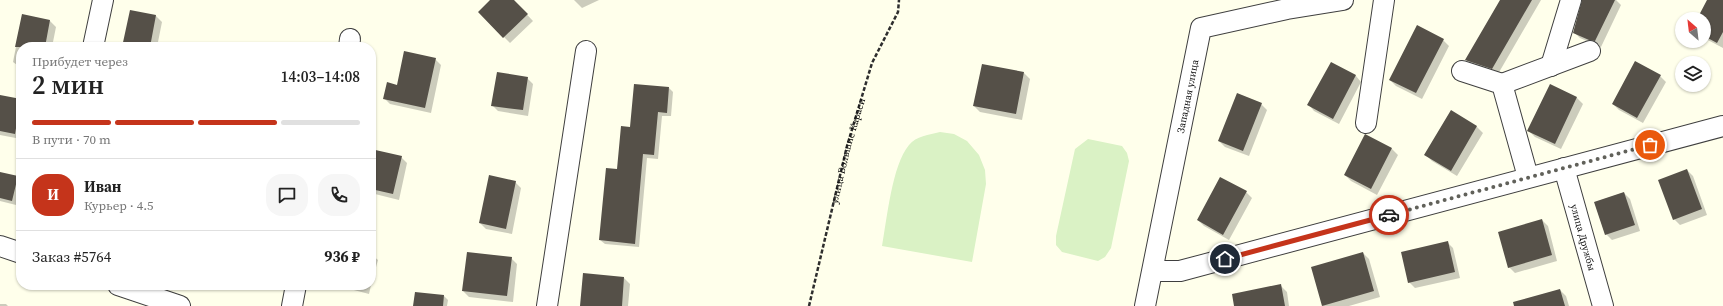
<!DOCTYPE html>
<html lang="ru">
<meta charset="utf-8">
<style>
body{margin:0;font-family:"Source Serif 4",serif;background:#f6f6f6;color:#222;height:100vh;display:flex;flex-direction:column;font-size:15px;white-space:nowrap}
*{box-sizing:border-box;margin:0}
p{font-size:13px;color:#767676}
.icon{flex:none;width:22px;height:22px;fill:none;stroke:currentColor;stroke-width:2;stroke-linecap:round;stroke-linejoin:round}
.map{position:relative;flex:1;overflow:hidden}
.side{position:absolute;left:16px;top:42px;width:360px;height:248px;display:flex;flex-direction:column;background:#fff;border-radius:16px;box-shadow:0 1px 3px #0004}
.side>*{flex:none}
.needle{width:26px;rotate:332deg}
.fabs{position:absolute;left:1675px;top:12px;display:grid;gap:8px}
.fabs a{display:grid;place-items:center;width:36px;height:36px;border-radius:50%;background:#fff;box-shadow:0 1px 3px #0004;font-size:20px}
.pin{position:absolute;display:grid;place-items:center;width:34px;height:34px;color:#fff;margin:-17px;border:2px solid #fff;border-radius:50%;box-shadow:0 1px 4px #0007}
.courier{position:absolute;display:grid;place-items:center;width:40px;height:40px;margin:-20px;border:3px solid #c5341b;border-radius:50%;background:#fff;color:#222;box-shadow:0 1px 5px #0007}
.summary em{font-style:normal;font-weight:600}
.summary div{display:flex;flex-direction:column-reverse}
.summary{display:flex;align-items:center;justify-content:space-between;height:68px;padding:0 16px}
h1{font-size:26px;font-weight:600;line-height:30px}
.bar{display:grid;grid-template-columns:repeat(4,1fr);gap:6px 4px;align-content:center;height:48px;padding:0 16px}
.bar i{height:5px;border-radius:3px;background:#e0e0e0}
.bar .on{background:#c5341b}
.bar p{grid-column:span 4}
.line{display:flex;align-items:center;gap:10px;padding:0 16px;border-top:1px solid #e0e0e0}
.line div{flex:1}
.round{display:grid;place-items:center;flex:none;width:42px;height:42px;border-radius:16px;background:#f6f6f6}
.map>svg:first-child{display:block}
.pitch{fill:#daf2c5}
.shadow{fill:#0003}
.building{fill:#555048}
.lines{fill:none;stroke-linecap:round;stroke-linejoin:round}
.minor-casing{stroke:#3f3f3f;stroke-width:22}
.path{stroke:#2e2e2e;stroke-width:2.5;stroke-dasharray:4 2;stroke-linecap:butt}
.minor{stroke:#fff;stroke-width:20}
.done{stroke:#61615a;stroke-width:4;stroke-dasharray:0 7.2}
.route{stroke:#c5341b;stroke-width:5}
.labels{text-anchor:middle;stroke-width:4;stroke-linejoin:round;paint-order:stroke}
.street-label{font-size:10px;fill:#0c0c0c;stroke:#fff}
</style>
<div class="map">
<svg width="1723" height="306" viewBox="0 0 1723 306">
<rect width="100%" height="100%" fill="#ffffeb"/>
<path class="pitch" d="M 940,132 L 954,134 L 967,141 L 979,155 L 985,170 L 986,184 L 972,262 L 882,246 C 887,219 892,165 909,145 C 916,136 929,135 940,132 Z
M 1088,139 L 1122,146 L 1127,153 L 1129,161 L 1111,248 L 1105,257 L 1098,261 L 1062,252 L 1056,245 L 1056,236 L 1075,149 Z"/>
<path class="shadow" d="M 492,0 L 513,0 L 533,21 L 510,43 L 479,12 Z
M 574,0 L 599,0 L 582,8 Z
M 1501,0 L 1541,0 L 1498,74 L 1472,66 L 1467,60 Z
M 1583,0 L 1616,0 L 1621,5 L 1601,47 L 1580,38 L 1574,32 Z
M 1708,0 L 1723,0 L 1723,48 L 1704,38 L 1704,19 L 1699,19 Z
M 131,11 L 156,16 L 162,22 L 157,47 L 123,47 Z
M 22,16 L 50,21 L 56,27 L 52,47 L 21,47 L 21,68 L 13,62 Z
M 1443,40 L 1449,46 L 1422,99 L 1396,86 L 1390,80 Z
M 435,59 L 441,65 L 431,113 L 390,104 L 384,98 L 398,86 Z
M 1331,63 L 1356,76 L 1361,82 L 1339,124 L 1314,111 L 1309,105 Z
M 1024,73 L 1030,79 L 1022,120 L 980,112 L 974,106 Z
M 1660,76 L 1666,82 L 1643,123 L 1619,110 L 1613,104 Z
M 527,78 L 533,84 L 528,116 L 498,111 L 492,105 Z
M 1550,86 L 1577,98 L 1583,104 L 1561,149 L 1535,137 L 1529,131 Z
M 669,88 L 673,92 L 671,116 L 662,116 L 658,159 L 647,158 L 639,247 L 605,244 L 600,240 L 617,170 Z
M 0,96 L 21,100 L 21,139 L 0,135 Z
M 1261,104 L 1267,110 L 1249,156 L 1225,147 L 1219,141 Z
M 1451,112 L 1477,127 L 1483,133 L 1457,176 L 1432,161 L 1426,155 Z
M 1366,136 L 1392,149 L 1398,155 L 1377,195 L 1351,181 L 1345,175 Z
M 371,150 L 401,157 L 407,163 L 399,200 L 371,193 Z
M 1687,170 L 1693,176 L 1707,215 L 1680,225 L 1674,219 Z
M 0,173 L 17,177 L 21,180 L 16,205 L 0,201 Z
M 515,182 L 521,188 L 512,234 L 486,229 L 480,223 Z
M 1246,192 L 1252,198 L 1229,240 L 1204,226 L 1198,220 Z
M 1624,193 L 1630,199 L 1640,231 L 1612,240 L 1606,234 Z
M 1542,220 L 1548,226 L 1557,261 L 1515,273 L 1509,267 Z
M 1447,242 L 1453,248 L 1460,278 L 1415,288 L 1409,282 Z
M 1363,253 L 1369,259 L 1380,297 L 1349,306 L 1323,306 L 1312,268 Z
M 371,254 L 378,260 L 371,285 Z
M 511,258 L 517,264 L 513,302 L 469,297 L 463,291 Z
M 584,274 L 624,278 L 630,284 L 628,306 L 581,306 Z
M 335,285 L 371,285 L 369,294 Z
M 1281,286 L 1287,292 L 1289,306 L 1235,306 Z
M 1560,290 L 1566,296 L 1569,306 L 1530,306 Z
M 444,296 L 448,300 L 447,306 L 414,306 Z
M 0,304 L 6,304 L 8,306 L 0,306 Z"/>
<path class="building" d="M 490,0 L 514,0 L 528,14 L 503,38 L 478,12 Z
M 1500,0 L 1532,0 L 1492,69 L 1465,60 Z
M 1582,0 L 1615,0 L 1595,41 L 1589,40 L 1573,33 Z
M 1707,0 L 1723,0 L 1723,32 L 1717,43 L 1704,36 L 1704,19 L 1697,19 Z
M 130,10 L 156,15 L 150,47 L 122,47 Z
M 22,14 L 50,20 L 45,47 L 15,47 Z
M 1417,25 L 1444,39 L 1416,93 L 1389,80 Z
M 404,51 L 436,58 L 425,108 L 383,99 L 387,82 L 397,85 Z
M 1635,61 L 1661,75 L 1637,118 L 1612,104 Z
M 1331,62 L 1356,75 L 1333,119 L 1307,105 Z
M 982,64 L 1024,72 L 1016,114 L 973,106 Z
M 497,72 L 528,77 L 523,110 L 491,106 Z
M 634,84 L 669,87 L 667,113 L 658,112 L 654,155 L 643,154 L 635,244 L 599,240 L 606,168 L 617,169 L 621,126 L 630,127 Z
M 1550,84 L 1577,97 L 1555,144 L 1527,131 Z
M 1237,93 L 1262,103 L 1243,151 L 1218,141 Z
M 0,95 L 21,99 L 15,134 L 0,131 Z
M 1451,110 L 1477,126 L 1451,171 L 1424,155 Z
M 1365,134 L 1392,148 L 1371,189 L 1344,175 Z
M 371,149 L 402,156 L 393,194 L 371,189 Z
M 1687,169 L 1702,209 L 1673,220 L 1658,180 Z
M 0,172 L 18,176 L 12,201 L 0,198 Z
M 489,175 L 516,181 L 506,229 L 479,223 Z
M 1220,177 L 1247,191 L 1223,235 L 1197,220 Z
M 1624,192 L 1635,225 L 1605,235 L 1594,202 Z
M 1542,219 L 1552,255 L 1508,268 L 1498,232 Z
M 1448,241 L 1455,272 L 1408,283 L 1401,252 Z
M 467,252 L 512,257 L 507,296 L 462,291 Z
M 1363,252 L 1374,291 L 1322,306 L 1311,267 Z
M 583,273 L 624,277 L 622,306 L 580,306 Z
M 1281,284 L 1285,306 L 1234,306 L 1232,294 Z
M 1560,289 L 1565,306 L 1514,306 L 1513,302 Z
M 415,292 L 444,295 L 443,306 L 413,306 Z"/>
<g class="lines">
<defs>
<g id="minor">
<path d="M 93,47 L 103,0"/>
<path d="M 349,47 L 350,39"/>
<path d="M 1551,66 L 1571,0"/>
<path d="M 1462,71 L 1502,84 L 1528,177"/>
<path d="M 1502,84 L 1590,51"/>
<path d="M 1366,123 L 1384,0"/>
<path id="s2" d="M 1564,168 L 1603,306"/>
<path d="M 0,246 L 21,253"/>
<path d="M 1153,271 L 1180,271 L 1723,126"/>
<path d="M 118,285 L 180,306"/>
<path d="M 292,306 L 296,285"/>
<path d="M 547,306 L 586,51"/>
<path id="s3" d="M 1145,306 L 1201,28 L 1287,9 L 1343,0"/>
</g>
</defs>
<use href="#minor" class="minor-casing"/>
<path class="path" id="s1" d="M 809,306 L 847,146 L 872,63 L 898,12 L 899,0"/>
<use href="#minor" class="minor"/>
</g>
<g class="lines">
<path class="done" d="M 1389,215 L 1650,145"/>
<path class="route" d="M 1225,259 L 1389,215"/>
</g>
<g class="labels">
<g class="street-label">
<text dy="4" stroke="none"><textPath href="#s3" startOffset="214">Западная улица</textPath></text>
<text dy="4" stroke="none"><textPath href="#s1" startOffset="160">улица Большие Караси</textPath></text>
<text dy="4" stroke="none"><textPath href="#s2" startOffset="72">улица Дружбы</textPath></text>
</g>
</g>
</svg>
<div class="fabs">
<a><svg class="needle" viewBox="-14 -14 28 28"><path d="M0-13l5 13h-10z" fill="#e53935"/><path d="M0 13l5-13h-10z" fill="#767676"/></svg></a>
<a><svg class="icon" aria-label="layers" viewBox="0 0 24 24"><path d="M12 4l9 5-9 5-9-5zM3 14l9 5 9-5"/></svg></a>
</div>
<div class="pin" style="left:1650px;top:145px;background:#ea580c"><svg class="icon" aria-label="bag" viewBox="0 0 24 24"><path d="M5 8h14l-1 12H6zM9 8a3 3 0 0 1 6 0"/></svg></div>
<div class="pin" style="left:1225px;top:259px;background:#1f2937"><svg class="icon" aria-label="home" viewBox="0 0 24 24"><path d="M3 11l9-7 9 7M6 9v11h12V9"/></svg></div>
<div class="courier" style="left:1389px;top:215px"><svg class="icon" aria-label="car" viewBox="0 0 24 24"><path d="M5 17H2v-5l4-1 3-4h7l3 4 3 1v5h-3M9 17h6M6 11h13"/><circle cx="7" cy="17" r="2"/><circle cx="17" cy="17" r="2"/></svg></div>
<section class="side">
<div class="summary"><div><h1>2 мин</h1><p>Прибудет через</p></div><em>14:03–14:08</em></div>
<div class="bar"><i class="on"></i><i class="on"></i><i class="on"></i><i></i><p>В пути · 70 m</p></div>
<div class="line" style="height:72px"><b class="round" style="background:#c5341b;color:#fff">И</b><div><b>Иван</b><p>Курьер · 4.5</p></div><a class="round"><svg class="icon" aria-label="chat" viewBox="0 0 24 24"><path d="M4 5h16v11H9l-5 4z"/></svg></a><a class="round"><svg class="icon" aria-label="phone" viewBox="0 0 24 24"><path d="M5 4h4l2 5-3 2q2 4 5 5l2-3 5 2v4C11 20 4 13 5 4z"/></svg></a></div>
<div class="line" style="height:52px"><div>Заказ #5764</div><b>936 ₽</b></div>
</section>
</div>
